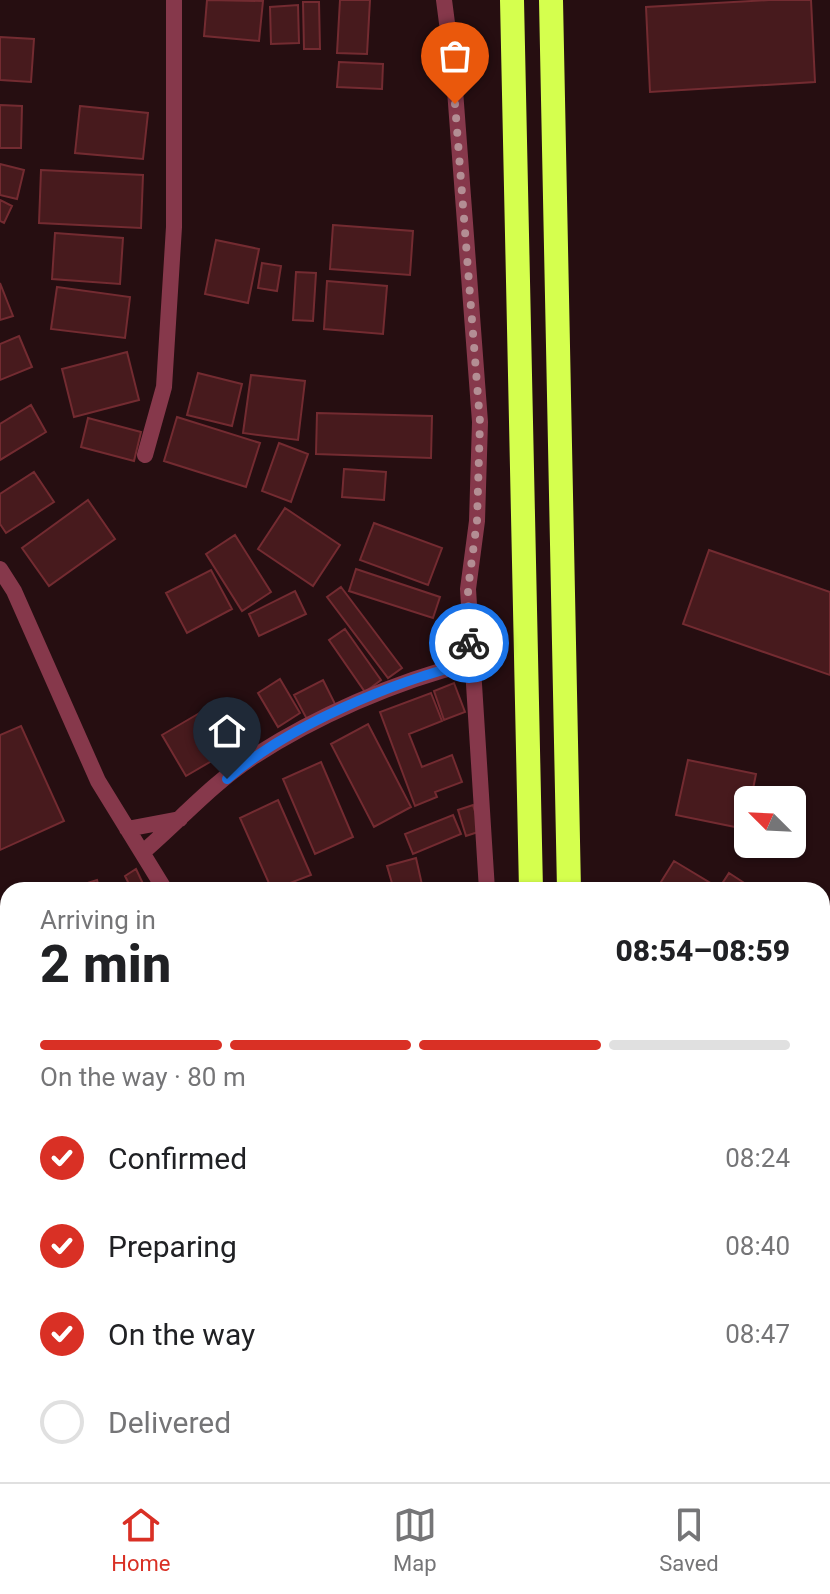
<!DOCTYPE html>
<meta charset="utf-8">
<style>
body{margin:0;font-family:Roboto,sans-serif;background:#f6f6f6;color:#202124;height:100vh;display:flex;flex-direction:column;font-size:30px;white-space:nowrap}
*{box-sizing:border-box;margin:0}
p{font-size:26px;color:#757577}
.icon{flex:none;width:44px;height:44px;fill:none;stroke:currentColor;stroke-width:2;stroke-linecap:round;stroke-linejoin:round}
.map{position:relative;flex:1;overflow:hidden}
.details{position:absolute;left:0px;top:882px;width:830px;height:600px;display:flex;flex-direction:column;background:#fff;border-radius:24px 24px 0 0;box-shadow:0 2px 6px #0004}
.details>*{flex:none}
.needle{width:52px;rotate:294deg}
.buttons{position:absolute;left:734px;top:786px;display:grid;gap:16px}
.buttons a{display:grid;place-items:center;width:72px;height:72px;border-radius:12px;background:#fff;box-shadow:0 2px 6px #0004;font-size:40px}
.pin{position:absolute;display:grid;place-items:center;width:68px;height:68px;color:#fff;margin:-82px -34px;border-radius:50% 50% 50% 0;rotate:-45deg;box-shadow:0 0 8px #0007}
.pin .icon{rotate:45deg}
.courier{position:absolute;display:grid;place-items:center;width:80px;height:80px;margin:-40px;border:6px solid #1a73e8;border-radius:50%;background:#fff;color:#222;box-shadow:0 2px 10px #0007}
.overview em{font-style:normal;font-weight:800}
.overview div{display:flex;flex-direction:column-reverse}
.overview{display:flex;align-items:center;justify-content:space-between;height:136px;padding:0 40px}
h1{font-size:52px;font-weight:800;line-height:60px}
.bar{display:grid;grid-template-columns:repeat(4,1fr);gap:12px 8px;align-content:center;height:96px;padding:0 40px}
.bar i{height:10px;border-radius:6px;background:#e0e0e0}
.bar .active{background:#d93025}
.bar p{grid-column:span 4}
ol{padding:0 40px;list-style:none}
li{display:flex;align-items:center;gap:24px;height:88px}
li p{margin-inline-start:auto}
li .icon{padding:8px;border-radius:50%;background:#d93025;color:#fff;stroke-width:4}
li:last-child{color:#757577}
li i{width:44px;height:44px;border:4px solid #e0e0e0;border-radius:50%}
.menu{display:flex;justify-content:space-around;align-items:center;height:112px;border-top:2px solid #e0e0e0;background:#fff;font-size:22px;color:#757577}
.menu a{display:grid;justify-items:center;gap:4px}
.menu .active{color:#d93025}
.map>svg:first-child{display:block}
.building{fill:#471a1d;stroke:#732b31;stroke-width:2}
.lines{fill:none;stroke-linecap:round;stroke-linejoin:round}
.street{stroke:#86384b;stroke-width:16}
.primary{stroke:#ff935a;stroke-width:20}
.highway{stroke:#d5ff4e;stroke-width:24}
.done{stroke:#b38e94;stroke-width:8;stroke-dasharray:0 14.4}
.route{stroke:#1a73e8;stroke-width:10}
</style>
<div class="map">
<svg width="830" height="1482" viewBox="0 0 830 1482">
<rect width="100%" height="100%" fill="#260e11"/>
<path class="building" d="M 207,0 L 263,1 L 259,41 L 204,36 Z
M 340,0 L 370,0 L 367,54 L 337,53 Z
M 769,0 L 811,0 L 815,82 L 650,92 L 646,7 Z
M 303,2 L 319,2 L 320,49 L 304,49 Z
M 298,5 L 299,43 L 271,44 L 270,7 Z
M 0,37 L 34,39 L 31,82 L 0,80 Z
M 339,62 L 383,64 L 382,89 L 337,87 Z
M 0,105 L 22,106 L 21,148 L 0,148 Z
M 80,106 L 148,113 L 143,159 L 75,153 Z
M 0,164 L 24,170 L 17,199 L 0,195 Z
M 41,170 L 143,175 L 141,228 L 39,223 Z
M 0,200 L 12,206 L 4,223 L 0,221 Z
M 333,225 L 413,231 L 410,275 L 330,269 Z
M 55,233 L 123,238 L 120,284 L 52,279 Z
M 216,240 L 259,249 L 248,303 L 205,294 Z
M 262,263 L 281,266 L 277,291 L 258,288 Z
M 296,272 L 316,273 L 313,321 L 293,320 Z
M 327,281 L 387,286 L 383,334 L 324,329 Z
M 0,283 L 13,316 L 0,320 Z
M 57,287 L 130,297 L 125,338 L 51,329 Z
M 19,336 L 32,367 L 0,380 L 0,344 Z
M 127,352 L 139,400 L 74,417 L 62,369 Z
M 198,373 L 242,384 L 232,426 L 187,415 Z
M 251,375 L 305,381 L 298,440 L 243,433 Z
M 31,405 L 46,432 L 0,460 L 0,424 Z
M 317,413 L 432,416 L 431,458 L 316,454 Z
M 177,417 L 260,443 L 246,487 L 164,461 Z
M 88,418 L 141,432 L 134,461 L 81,447 Z
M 279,443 L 308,454 L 291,502 L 262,491 Z
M 344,469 L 386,472 L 384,500 L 342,497 Z
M 34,472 L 54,502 L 6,533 L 0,524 L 0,494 Z
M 88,500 L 115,539 L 49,586 L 22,548 Z
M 285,508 L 340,545 L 313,586 L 258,549 Z
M 374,523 L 442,548 L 428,585 L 360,560 Z
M 235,535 L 271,592 L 242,611 L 206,554 Z
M 709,550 L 830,592 L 830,675 L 683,624 Z
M 356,569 L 440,597 L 433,618 L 349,591 Z
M 211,570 L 232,609 L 187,633 L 166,593 Z
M 341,587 L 402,668 L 388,678 L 327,597 Z
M 295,591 L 306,614 L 259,636 L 249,614 Z
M 345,629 L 381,680 L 365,692 L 329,640 Z
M 280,679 L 300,713 L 278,727 L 258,693 Z
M 323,680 L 337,708 L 309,723 L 294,695 Z
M 454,683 L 465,712 L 444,720 L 434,691 Z
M 431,693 L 442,721 L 409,734 L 422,767 L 452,755 L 462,782 L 435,792 L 437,797 L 415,806 L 380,712 Z
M 203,711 L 227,752 L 186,776 L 162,735 Z
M 368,724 L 411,807 L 374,827 L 331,744 Z
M 21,726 L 64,821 L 0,850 L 0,735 Z
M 688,760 L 756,774 L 745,829 L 676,815 Z
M 321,762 L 353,837 L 315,854 L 283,779 Z
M 278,800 L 311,875 L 272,890 L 240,818 Z
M 473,805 L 481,831 L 466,836 L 458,810 Z
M 453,815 L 461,834 L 413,854 L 405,834 Z
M 416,858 L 423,889 L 394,890 L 387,866 Z
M 674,861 L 712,884 L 709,890 L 656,890 Z
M 136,869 L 146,890 L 132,890 L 125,876 Z
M 729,873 L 755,890 L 718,890 Z
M 97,880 L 100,890 L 65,890 Z
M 822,937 L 830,943 L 828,992 L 822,987 Z
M 0,984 L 8,999 L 8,1027 L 0,1031 Z
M 8,1066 L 8,1112 L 0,1094 L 0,1070 Z
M 822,1081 L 830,1088 L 830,1137 L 822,1130 Z
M 8,1186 L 8,1227 L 0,1229 L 0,1188 Z
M 8,1387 L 8,1416 L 0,1419 L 0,1391 Z
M 8,1430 L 8,1459 L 0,1436 Z
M 25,1474 L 57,1474 L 60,1482 L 27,1482 Z
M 99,1474 L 102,1482 L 78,1482 L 98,1474 Z
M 115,1474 L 142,1474 L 145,1480 L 110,1482 L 108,1478 Z
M 154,1474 L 195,1474 L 196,1482 L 154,1482 Z
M 242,1474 L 307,1474 L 309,1482 L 244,1482 Z"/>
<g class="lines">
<path class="street" d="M 444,0 L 454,77 L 480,422 L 477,521 L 468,589 L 487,890
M 145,455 L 164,387 L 174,227 L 174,0
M 0,569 L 14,591 L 98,781 L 165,890
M 127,829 L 180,819
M 143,852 C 178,822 212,784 250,759 C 314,717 396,681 470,663
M 0,949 L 8,964
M 0,1047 L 8,1045
M 0,1369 L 8,1366
M 210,1474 L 211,1482"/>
<path class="primary" d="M 822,1360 L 830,1351
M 822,1412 L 830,1402
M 768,1482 L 774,1474"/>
<path class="highway" d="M 512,0 L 531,890
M 551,0 L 569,890
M 667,1474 L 685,1482
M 553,1482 L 554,1474
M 595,1482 L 615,1474"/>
</g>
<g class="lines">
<path class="done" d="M 455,104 L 480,422 L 477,521 L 468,589 L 469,643"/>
<path class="route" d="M 227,779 C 286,727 393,681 470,663 L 469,643"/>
</g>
</svg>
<div class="buttons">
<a><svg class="needle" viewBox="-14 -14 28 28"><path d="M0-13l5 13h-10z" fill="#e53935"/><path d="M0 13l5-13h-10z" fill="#757577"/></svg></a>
</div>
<div class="pin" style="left:455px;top:104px;background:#ea580c"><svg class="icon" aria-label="bag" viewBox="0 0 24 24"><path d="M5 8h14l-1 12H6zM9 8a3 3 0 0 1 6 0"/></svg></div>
<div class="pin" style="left:227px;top:779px;background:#1f2937"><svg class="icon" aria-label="home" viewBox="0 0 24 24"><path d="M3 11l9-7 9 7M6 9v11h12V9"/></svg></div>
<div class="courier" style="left:469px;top:643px"><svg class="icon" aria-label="bike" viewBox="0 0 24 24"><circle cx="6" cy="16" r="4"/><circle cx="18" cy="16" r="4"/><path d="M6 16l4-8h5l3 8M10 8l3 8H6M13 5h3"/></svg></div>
<section class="details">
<div class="overview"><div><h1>2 min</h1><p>Arriving in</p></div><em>08:54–08:59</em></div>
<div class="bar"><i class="active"></i><i class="active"></i><i class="active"></i><i></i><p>On the way · 80 m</p></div>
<ol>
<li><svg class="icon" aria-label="check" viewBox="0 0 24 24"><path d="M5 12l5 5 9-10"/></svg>Confirmed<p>08:24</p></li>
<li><svg class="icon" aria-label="check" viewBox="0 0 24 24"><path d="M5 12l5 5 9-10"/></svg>Preparing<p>08:40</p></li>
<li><svg class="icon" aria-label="check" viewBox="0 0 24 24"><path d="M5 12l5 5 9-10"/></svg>On the way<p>08:47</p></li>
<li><i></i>Delivered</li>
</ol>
</section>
</div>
<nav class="menu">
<a class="active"><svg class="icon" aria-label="home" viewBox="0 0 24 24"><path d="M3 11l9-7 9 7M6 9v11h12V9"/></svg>Home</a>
<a><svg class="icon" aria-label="map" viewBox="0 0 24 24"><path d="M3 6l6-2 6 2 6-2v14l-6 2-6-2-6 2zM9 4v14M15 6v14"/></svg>Map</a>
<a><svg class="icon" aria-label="saved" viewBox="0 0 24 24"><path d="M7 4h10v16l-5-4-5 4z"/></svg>Saved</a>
</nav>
